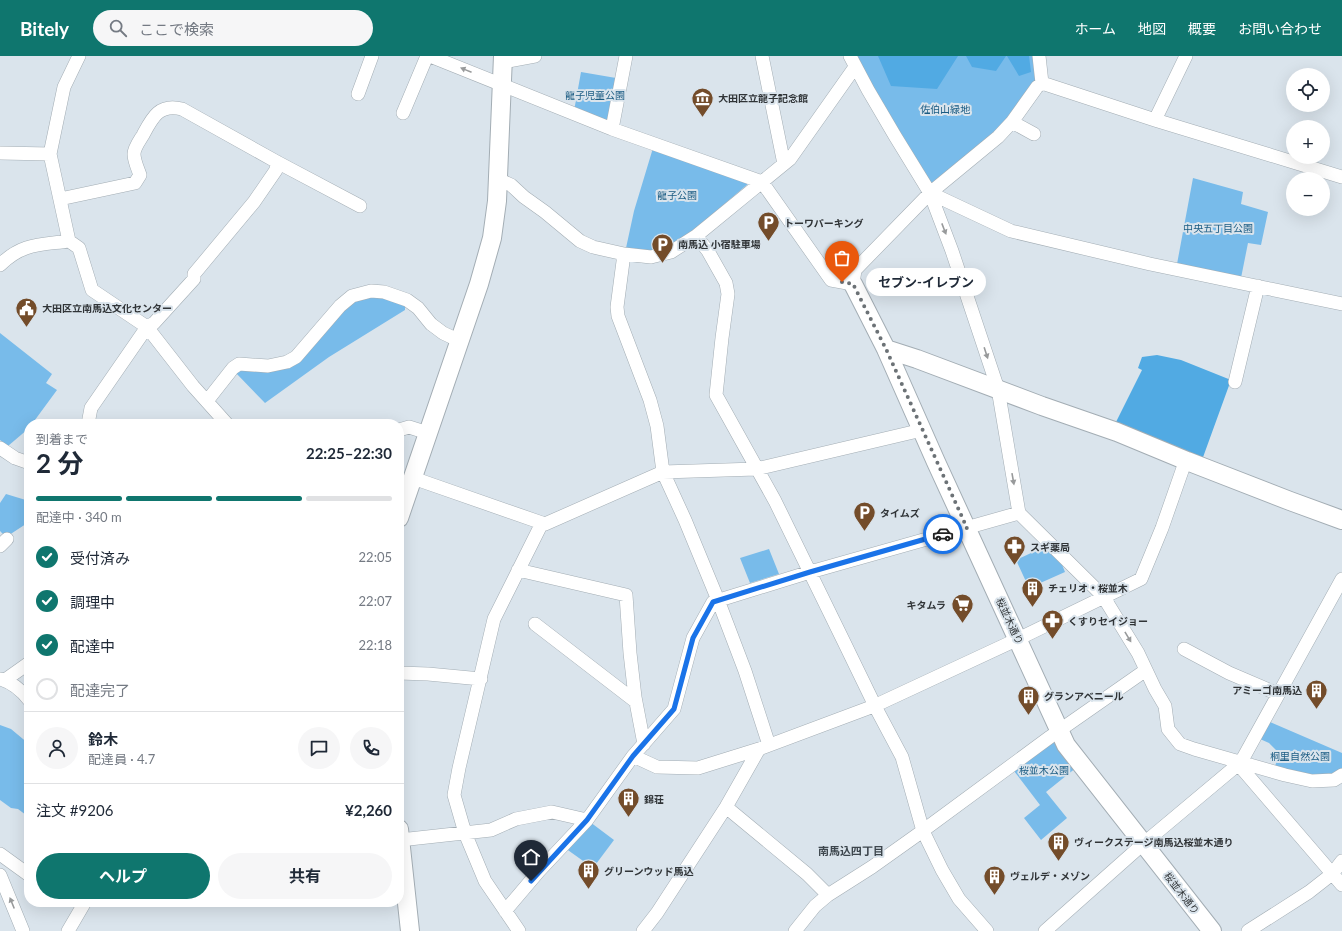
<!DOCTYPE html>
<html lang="ja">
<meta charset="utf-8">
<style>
body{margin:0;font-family:Lato,"Noto Sans JP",sans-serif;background:#f6f6f7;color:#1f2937;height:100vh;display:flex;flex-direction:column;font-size:15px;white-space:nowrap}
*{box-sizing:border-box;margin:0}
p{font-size:13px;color:#747a83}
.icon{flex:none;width:22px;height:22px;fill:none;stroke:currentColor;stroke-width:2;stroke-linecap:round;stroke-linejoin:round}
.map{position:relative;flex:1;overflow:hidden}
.sheet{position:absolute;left:24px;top:363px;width:380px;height:488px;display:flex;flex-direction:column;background:#fff;border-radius:16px;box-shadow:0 4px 16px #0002}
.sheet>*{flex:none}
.buttons{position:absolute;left:1286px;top:12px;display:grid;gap:8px}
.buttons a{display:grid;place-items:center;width:44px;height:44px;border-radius:50%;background:#fff;box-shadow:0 4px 16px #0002;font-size:20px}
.pin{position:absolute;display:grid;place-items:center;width:34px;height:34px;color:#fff;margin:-41px -17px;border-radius:50% 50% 50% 0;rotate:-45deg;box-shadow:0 0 4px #0007}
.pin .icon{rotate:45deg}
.courier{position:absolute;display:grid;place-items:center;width:40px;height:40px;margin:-20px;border:3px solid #1a73e8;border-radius:50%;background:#fff;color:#222;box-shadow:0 1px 5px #0007}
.bubble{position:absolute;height:28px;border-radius:14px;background:#fff;box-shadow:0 4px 16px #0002;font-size:13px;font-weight:700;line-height:28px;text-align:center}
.headline em{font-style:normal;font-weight:700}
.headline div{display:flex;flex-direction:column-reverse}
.headline{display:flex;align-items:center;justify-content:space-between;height:68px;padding:0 12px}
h1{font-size:26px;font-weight:700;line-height:30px}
.bar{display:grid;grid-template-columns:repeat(4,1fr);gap:6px 4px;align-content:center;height:48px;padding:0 12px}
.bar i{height:5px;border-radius:3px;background:#e0e1e3}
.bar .on{background:#0f766e}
.bar p{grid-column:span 4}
.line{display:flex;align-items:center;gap:10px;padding:0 12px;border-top:1px solid #e0e1e3}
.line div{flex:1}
.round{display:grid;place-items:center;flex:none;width:42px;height:42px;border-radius:21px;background:#f6f6f7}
ol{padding:0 12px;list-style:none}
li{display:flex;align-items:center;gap:12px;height:44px}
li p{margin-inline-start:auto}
li .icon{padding:4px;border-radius:50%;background:#0f766e;color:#fff;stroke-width:4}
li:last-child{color:#747a83}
li i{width:22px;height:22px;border:2px solid #e0e1e3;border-radius:50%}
.button{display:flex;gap:8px;margin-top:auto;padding:8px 12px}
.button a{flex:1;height:46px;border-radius:24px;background:#0f766e;color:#fff;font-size:16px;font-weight:700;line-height:46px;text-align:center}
.button a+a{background:#f6f6f7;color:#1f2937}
header{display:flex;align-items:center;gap:24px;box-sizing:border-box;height:56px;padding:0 20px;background:#0f766e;color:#fff}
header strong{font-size:19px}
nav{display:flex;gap:22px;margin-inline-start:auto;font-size:14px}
.search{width:280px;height:36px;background:#f6f6f7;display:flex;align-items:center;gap:10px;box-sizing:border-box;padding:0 14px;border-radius:22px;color:#747a83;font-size:15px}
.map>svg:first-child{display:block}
.green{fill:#78bbea}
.forest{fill:#51aae3}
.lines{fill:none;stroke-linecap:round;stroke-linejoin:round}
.street-casing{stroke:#a3adb4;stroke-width:14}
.secondary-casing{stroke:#a3adb4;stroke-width:20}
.street{stroke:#fff;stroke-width:13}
.secondary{stroke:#fff;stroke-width:18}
.oneway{fill:#989a9b}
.done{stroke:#6c7276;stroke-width:4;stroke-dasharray:0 7.2}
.route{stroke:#1a73e8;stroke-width:5}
.labels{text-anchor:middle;stroke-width:4;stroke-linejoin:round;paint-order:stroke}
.park-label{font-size:10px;fill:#1a5b82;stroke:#dae4ec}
.poi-label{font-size:10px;font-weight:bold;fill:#303437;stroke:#dae4ec;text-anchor:start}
.street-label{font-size:10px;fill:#303437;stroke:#dae4ec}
.neighbourhood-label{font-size:11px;font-weight:bold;fill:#3d464d;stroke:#dae4ec}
</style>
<header>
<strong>Bitely</strong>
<div class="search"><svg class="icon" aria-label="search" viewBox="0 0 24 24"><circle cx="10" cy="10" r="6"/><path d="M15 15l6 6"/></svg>ここで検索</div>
<nav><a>ホーム</a><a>地図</a><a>概要</a><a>お問い合わせ</a></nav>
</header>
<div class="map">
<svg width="1342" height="875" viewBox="0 0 1342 875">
<rect width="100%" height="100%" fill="#dae4ec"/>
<path class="green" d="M 854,0 L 1036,0 L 1039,23 L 1010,64 L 929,132 Z
M 581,16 L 616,22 L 607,66 L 574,55 Z
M 653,92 L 749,127 L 693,175 L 670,191 L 653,196 L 626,192 L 634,155 Z
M 1193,122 L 1243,136 L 1241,148 L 1268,156 L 1261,189 L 1248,187 L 1241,222 L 1177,208 Z
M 374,239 L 405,249 L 405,254 L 329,301 L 265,347 L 235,316 L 241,313 L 272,314 L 354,245 Z
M 0,277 L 52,318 L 46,327 L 57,334 L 32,368 L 29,368 L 28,373 L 8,390 L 0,384 Z
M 6,438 L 29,445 L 29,466 L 6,481 L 0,475 L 0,447 Z
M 1044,491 L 1061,506 L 1065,516 L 1029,532 L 1016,504 Z
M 769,493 L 779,518 L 750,527 L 740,502 Z
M 1270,666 L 1342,697 L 1342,714 L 1336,718 L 1320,721 L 1274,712 L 1280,698 L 1269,687 L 1260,683 Z
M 0,669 L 11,673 L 29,688 L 29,758 L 26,759 L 18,753 L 11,752 L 0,744 Z
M 1052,685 L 1059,687 L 1077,711 L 1046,736 L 1067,762 L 1041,784 L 1024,762 L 1040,749 L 1014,715 Z
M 590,766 L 614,784 L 593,812 L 565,792 Z"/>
<path class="forest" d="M 878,0 L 958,0 L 937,33 L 891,30 Z
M 966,0 L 1006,0 L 996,15 L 972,11 Z
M 1007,0 L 1029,0 L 1031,16 L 1019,20 Z
M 1157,299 L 1181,304 L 1231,324 L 1202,404 L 1114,370 L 1142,314 L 1138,312 L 1142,301 Z"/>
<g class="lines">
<defs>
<path id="street" d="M 79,0 L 64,31 L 50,98 L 69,185 L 79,192 L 92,234 L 147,271 L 193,330 L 227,368
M 430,0 L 612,73 L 762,126 L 831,224 L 853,228 L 855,214 L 930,137 L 998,81 L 1012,66 L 1037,31 L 1042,27
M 762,0 L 784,108
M 850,0 L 868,34 L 895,80 L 930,137 L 952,195 L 998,333 L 1019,457 L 1103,540 L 1138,597 L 1155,633 L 1165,650 L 1168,673 L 1180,688 L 1194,693 L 1285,719 L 1312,725 L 1334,724 L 1342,719
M 1039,0 L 1042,27
M 503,6 L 535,0
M 1042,27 L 1155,64 L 1342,121
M 358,38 L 372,0
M 403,57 L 427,0
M 1155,64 L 1186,0
M 1012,66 L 1034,78
M 612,73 L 626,0
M 0,97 L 50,98
M 498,123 L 511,129 L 524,141 L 545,156 L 580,185 L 593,191 L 624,198 L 651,201 L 671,196 L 696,180 L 790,103 L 855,11
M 930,137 L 1011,175 L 1150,208 L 1342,248
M 60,143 L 135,127 L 140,119 C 138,113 134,105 134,98 C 134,92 140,84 143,79 C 152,62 159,47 182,53 L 277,106 L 360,150
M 696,180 L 708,195 L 726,227 L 728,238 L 722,282 L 716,339 L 775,445 L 843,584 L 877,654 L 902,701 L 923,775 L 942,814 L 959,843 L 987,875
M 624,198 L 617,251 L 618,260 L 650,344 L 657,370 L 663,416 L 685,464 L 718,544 L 745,615 L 769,689
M 0,209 C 22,187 40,189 69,185
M 1235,326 L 1258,230
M 207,345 L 233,312 L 239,308 L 268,310 L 287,306 L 296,301 L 340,250 L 352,240 L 371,235 L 384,236 L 407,244 L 418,252 L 431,268 L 443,277 L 460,285
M 88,368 L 91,352 L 147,271 L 154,267 L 194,223 L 194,218 L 254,146 L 276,114 L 277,106
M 399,374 L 409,371 L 428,377
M 0,392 L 15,402 L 29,407
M 413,422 L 545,468 L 663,416 L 756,413 L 922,374
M 0,490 L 7,483
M 518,514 L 626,539 L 630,597 L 635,641 L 644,688
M 535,568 L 635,645
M 1184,593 L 1229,617 L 1278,638
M 399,617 L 428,618 L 481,623
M 0,623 C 11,626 22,635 29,644
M 5,624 L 29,607
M 633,700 L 657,711 L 698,712 L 759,693
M 1238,708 L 1342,829
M 726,751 L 807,818 L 828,839
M 400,784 L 491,774 L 516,763 L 552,756 L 587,764
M 0,798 L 29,819
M 0,819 L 23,875
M 505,855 L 539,815 L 587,764 L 633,700 L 674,653 L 693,582 L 713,546 L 810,516 L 1019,457
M 68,875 L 85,846
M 519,875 L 485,825 L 465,777 L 454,739 L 459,712 L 494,563 L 542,467
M 643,875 L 657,857 L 726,751 L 759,693 L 874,650 L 1018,583 L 1141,523 L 1162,472 L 1183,412 L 1187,405
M 795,875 L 815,850 L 828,839 L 872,811 L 917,779 L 1050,681 L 1146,614
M 1045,875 L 1143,788 L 1241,706 L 1342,523
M 1248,875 L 1309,836 L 1332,818 L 1342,805"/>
<path id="secondary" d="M 853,228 L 886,293 L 936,406 L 1066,689 L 1212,875
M 886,293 L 917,303 L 1042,350 L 1117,376 L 1187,405 L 1290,445 L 1342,464
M 399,462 L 479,228 L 492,182 L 497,145 L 503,0
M 399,773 L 410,875"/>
</defs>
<use href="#street" class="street-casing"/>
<use href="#secondary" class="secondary-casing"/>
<use href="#street" class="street"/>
<use href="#secondary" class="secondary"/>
</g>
<defs><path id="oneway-solid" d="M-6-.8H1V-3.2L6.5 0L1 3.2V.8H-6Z"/></defs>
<g class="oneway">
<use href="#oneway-solid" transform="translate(466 14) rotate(-158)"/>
<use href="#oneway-solid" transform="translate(944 173) rotate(69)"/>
<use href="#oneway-solid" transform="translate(986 297) rotate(72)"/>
<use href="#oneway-solid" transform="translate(1013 423) rotate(80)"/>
<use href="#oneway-solid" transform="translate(1128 581) rotate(59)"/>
<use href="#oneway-solid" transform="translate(12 847) rotate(-112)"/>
</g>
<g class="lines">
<path class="done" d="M 842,226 L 853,228 L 886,293 L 967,472 L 943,478"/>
<path class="route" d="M 531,825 L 587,764 L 633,700 L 674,653 L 693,582 L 713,546 L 810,516 L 943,478"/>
</g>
<defs>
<symbol id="museum-pin" viewBox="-11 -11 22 30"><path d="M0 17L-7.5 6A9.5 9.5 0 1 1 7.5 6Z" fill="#734c2a" stroke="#dae4ec"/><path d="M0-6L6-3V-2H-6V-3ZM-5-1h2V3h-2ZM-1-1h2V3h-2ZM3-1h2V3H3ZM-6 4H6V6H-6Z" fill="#fff"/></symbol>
<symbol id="parking-pin" viewBox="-11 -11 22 30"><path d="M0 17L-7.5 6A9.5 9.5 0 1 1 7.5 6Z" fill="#734c2a" stroke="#dae4ec"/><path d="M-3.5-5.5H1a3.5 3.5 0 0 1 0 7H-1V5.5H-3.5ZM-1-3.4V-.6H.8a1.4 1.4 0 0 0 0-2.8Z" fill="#fff"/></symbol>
<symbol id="civic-pin" viewBox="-11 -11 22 30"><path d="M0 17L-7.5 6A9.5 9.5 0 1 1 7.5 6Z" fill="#734c2a" stroke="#dae4ec"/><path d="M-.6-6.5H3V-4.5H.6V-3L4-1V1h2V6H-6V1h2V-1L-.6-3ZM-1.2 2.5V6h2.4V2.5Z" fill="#fff"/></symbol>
<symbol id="pharmacy-pin" viewBox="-11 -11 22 30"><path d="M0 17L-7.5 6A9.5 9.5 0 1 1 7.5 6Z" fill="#734c2a" stroke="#dae4ec"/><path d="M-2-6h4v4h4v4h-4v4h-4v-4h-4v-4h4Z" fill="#fff"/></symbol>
<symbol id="building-pin" viewBox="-11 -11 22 30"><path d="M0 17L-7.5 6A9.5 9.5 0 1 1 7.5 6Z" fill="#734c2a" stroke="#dae4ec"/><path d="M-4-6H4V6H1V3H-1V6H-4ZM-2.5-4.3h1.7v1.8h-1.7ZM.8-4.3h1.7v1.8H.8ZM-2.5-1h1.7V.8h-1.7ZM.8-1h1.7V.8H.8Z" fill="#fff"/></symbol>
<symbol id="supermarket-pin" viewBox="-11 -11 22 30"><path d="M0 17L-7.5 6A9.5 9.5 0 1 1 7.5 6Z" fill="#734c2a" stroke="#dae4ec"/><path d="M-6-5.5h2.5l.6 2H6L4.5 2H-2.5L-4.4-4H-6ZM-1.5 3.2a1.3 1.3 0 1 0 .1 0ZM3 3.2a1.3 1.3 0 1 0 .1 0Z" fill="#fff"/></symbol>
</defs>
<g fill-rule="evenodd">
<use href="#museum-pin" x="690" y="30" width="25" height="34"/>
<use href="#parking-pin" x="756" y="154" width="25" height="34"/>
<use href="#parking-pin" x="650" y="176" width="25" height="34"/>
<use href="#civic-pin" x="14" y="240" width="25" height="34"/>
<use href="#parking-pin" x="852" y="444" width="25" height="34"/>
<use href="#pharmacy-pin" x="1002" y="478" width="25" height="34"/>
<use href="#building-pin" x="1020" y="520" width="25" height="34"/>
<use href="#supermarket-pin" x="950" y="536" width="25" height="34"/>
<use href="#pharmacy-pin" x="1040" y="552" width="25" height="34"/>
<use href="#building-pin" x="1304" y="622" width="25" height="34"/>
<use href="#building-pin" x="1016" y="628" width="25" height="34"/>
<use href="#building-pin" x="616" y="730" width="25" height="34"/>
<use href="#building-pin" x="1046" y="774" width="25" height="34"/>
<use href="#building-pin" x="576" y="802" width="25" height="34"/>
<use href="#building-pin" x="982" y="808" width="25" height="34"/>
</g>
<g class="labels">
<g class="park-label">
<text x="595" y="43">龍子児童公園</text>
<text x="945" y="57">佐伯山緑地</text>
<text x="677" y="143">龍子公園</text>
<text x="1218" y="176">中央五丁目公園</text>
<text x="1300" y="704">桐里自然公園</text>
<text x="1044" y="718">桜並木公園</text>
</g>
<g class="poi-label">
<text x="718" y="46">大田区立龍子記念館</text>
<text x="784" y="171">トーワパーキング</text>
<text x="678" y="192">南馬込 小宿駐車場</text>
<text x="42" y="256">大田区立南馬込文化センター</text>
<text x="880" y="461">タイムズ</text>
<text x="1030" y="495">スギ薬局</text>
<text x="1048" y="536">チェリオ・桜並木</text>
<text x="946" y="553" text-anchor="end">キタムラ</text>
<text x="1068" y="569">くすりセイジョー</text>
<text x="1302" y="638" text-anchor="end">アミーゴ南馬込</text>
<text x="1044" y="644">グランアベニール</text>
<text x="644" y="747">錦荘</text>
<text x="1074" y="790">ヴィークステージ南馬込桜並木通り</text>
<text x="604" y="819">グリーンウッド馬込</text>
<text x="1010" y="824">ヴェルデ・メゾン</text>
</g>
<g class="street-label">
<text transform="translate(1010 565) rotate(65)" y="4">桜並木通り</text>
<text transform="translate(1182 837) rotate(52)" y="4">桜並木通り</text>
</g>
<g class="neighbourhood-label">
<text x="851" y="799">南馬込四丁目</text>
</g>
</g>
</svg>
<div class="buttons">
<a><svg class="icon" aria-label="locate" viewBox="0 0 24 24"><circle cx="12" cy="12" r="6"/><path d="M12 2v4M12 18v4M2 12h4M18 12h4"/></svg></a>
<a>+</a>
<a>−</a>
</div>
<div class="pin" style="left:842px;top:226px;background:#ea580c"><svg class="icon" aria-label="bag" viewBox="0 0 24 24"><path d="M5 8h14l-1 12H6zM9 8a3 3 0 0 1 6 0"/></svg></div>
<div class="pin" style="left:531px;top:825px;background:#1f2937"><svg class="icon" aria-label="home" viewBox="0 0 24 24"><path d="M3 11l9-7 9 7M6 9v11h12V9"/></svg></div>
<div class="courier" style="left:943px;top:478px"><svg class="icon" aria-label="car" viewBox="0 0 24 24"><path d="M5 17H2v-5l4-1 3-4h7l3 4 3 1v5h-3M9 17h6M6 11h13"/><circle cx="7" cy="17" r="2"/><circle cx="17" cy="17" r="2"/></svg></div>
<div class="bubble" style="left:866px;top:212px;width:120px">セブン-イレブン</div>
<section class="sheet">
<div class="headline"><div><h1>2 分</h1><p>到着まで</p></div><em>22:25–22:30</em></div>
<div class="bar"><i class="on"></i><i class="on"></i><i class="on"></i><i></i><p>配達中 · 340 m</p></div>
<ol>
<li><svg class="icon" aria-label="check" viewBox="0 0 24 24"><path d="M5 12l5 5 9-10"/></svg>受付済み<p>22:05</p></li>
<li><svg class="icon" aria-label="check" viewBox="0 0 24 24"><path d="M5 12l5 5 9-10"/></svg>調理中<p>22:07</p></li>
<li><svg class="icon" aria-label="check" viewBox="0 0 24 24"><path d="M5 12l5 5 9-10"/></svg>配達中<p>22:18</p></li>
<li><i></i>配達完了</li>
</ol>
<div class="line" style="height:72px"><a class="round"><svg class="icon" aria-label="person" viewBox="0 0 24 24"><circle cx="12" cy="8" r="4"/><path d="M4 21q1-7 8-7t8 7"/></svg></a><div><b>鈴木</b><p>配達員 · 4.7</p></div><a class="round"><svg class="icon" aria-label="chat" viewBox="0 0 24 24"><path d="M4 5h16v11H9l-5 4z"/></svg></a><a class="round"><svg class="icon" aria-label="phone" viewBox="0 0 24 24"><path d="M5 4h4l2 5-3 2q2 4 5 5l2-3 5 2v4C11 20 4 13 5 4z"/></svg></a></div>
<div class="line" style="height:52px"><div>注文 #9206</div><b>¥2,260</b></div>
<div class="button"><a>ヘルプ</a><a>共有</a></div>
</section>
</div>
